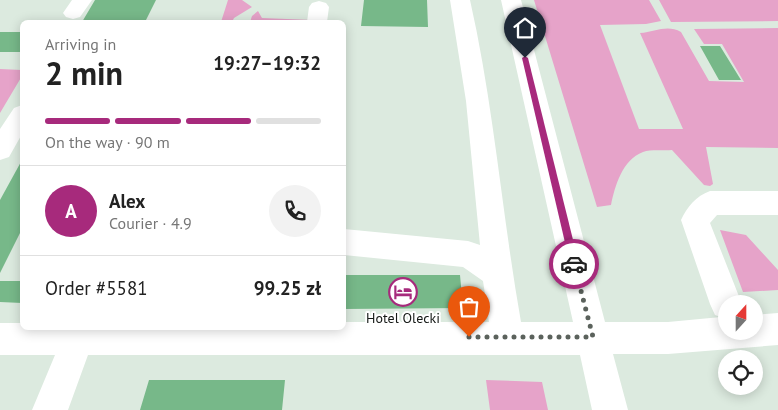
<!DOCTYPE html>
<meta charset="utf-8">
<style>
body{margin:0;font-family:"PT Sans",sans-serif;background:#f2f2f2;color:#222;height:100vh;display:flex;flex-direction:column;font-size:19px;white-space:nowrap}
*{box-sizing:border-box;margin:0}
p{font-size:16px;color:#767676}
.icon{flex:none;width:28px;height:28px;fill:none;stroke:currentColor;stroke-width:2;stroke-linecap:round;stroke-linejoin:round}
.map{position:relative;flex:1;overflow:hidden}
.sheet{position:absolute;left:20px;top:20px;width:326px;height:310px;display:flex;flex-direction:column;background:#fff;border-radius:8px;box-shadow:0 2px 12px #0003}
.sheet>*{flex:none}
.needle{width:32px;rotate:21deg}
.buttons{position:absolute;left:718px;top:295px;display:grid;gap:10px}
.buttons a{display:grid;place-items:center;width:45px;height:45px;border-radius:50%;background:#fff;box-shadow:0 2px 12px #0003;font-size:25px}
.pin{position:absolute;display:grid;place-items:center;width:42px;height:42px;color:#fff;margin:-51px -21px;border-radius:50% 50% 50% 0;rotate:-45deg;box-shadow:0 0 5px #0007}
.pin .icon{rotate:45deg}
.courier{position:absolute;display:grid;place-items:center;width:50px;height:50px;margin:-25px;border:4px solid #a72a7c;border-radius:50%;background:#fff;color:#222;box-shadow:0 1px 6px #0007}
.headline em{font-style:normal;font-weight:800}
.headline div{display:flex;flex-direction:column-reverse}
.headline{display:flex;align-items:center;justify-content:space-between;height:85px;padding:0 25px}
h1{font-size:32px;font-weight:800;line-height:38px}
.bar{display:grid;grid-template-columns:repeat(4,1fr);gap:8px 5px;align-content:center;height:60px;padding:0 25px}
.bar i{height:6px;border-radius:4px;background:#e0e0e0}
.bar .current{background:#a72a7c}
.bar p{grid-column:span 4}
.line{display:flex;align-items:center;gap:12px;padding:0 25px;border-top:1px solid #e0e0e0}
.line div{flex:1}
.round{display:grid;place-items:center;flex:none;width:52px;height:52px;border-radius:26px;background:#f2f2f2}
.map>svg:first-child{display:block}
.green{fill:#e6a3c9}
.building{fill:#77b889}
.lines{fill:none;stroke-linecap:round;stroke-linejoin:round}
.minor{fill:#fff;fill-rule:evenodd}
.route{fill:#a72a7c}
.done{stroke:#5b625c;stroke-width:5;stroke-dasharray:0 9}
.labels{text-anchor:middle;stroke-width:4;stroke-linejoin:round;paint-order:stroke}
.poi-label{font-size:14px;fill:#151916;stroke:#fff}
</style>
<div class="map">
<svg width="778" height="410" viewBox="0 0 778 410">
<rect width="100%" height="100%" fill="#dceadf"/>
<path class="green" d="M 228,0 L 242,0 L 252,7 L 234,18 L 232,22 L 221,22 Z
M 534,0 L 649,0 L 661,21 L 646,24 L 600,25 L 639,129 L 683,129 L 640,33 C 655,32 667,24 681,32 L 709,81 L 744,82 L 722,44 L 704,44 L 694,29 L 778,28 L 778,148 L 706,147 L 713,184 L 710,186 L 704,185 L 672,150 C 663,151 651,149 643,152 C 622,160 615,186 611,205 L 597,207 Z
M 659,0 L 778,0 L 778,21 L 671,22 Z
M 258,11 L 262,18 L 312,20 L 311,22 L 250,22 L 252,16 Z
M 0,69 L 22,70 L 22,76 L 0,113 Z
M 720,230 L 746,235 L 778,270 L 778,290 L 743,292 Z
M 486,380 L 542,382 L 548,410 L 490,410 Z"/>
<path class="building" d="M 95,0 L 156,0 L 145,22 L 82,22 Z
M 364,0 L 427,0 L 428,27 L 361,26 Z
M 0,32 L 22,32 L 22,52 L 0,52 Z
M 700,46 L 720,46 L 741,80 L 719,80 Z
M 22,160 L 22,229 L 0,273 L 0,200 Z
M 344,275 L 460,275 L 463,308 L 344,309 Z
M 0,281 L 22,281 L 22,303 L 0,302 Z
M 149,380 L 285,380 L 282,410 L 140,410 Z"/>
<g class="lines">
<path class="minor" d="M 72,0 L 92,0 L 80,17 L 73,19 L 66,17 L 63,13 Z
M 450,0 L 470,0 C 494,106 502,215 521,322 L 573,322 L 501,0 L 521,0 L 605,322 L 668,322 L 721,317 L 715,315 L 710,304 L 681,220 C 687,207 696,196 710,191 L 778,191 L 778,215 L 717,215 L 710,223 L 742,304 L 726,304 L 726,331 L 754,331 L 754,315 L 778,313 L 778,345 L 668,354 L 613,354 L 628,410 L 592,410 L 580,355 L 88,355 L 68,410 L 32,410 L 55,355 L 0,355 L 0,323 L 22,323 L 22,328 L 344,328 L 344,322 L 489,322 L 483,281 L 463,267 L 344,255 L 344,229 L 468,241 L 480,245 L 466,101 Z
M 319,1 L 326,3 L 329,7 L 327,22 L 307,22 L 309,7 L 312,3 Z
M 22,105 L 22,134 L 9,157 L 0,160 L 0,129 L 14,108 Z"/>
</g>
<path class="route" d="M 525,56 L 528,58 L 579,264 L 574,268 L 570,264 L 522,58 Z"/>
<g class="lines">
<path class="done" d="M 469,337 L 593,337 L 574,264"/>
</g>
<defs>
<symbol id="hotel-ring" viewBox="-11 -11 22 22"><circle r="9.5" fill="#fff" stroke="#a72a7c" stroke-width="1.5"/><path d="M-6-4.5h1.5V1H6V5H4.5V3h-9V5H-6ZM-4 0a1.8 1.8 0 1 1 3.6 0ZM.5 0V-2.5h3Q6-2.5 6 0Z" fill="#a72a7c"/></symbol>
</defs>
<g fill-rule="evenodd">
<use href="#hotel-ring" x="387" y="276" width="32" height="32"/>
</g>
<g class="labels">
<g class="poi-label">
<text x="403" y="323">Hotel Olecki</text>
</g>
</g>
</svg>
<div class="buttons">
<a><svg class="needle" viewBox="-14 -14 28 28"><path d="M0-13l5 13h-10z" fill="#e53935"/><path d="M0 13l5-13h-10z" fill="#767676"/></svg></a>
<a><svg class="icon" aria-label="locate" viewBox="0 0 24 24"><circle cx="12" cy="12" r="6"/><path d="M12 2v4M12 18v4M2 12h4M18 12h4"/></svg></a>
</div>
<div class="pin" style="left:469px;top:337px;background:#ea580c"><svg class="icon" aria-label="bag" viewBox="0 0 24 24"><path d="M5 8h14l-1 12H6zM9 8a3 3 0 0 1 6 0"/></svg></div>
<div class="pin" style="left:525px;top:58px;background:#1f2937"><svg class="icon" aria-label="home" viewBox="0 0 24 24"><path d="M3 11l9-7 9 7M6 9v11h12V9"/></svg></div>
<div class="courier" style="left:574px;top:264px"><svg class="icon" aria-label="car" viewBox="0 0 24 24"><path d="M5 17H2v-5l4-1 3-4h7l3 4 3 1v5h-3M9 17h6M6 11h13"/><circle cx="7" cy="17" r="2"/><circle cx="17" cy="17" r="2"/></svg></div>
<section class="sheet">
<div class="headline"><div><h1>2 min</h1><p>Arriving in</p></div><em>19:27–19:32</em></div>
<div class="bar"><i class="current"></i><i class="current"></i><i class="current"></i><i></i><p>On the way · 90 m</p></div>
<div class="line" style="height:90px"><b class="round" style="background:#a72a7c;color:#fff">A</b><div><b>Alex</b><p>Courier · 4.9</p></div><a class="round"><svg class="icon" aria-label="phone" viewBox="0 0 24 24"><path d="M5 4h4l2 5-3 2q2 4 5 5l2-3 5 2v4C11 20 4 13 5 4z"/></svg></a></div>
<div class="line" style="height:65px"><div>Order #5581</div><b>99.25 zł</b></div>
</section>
</div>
